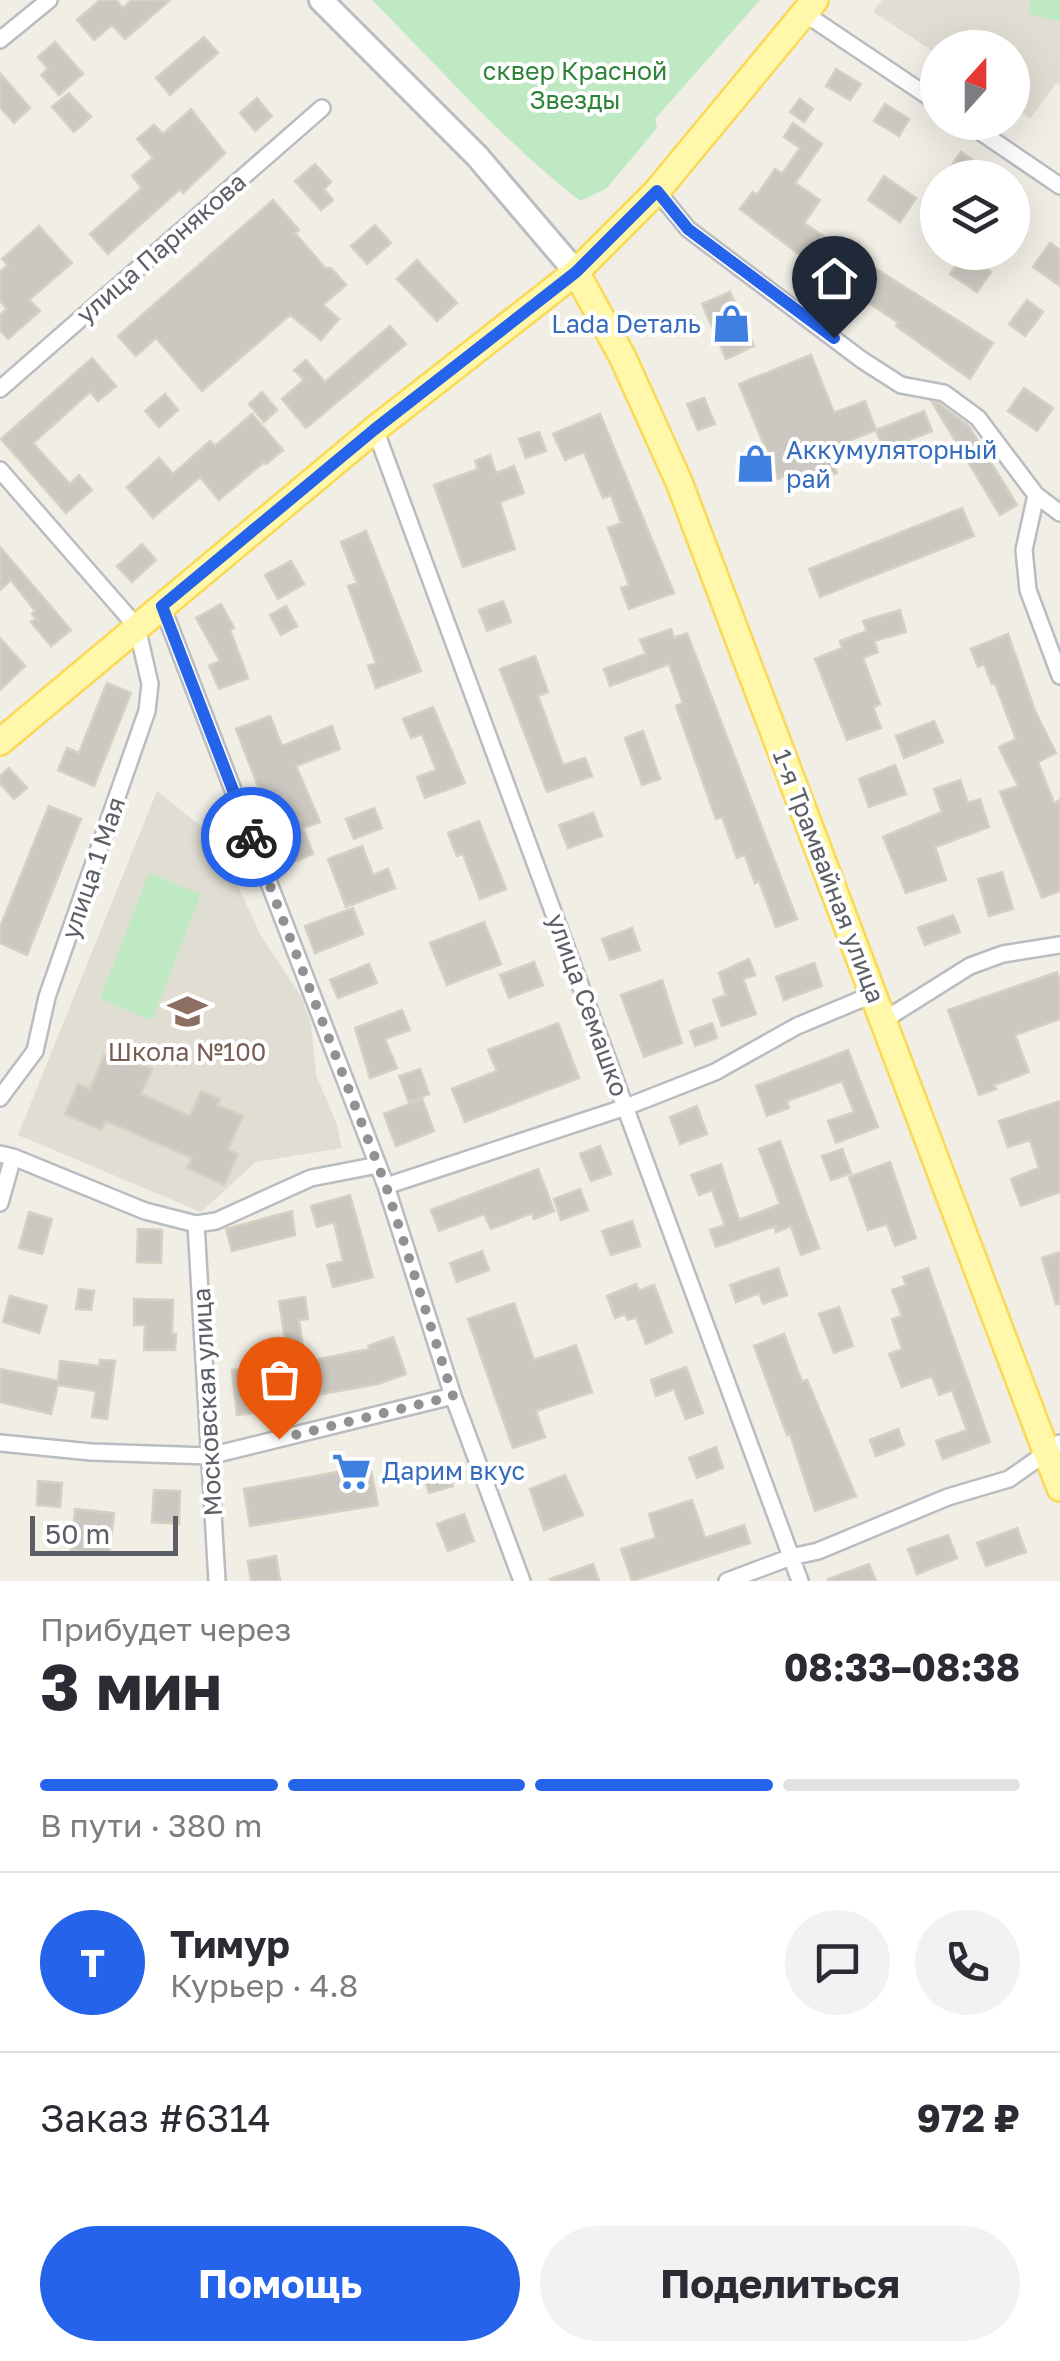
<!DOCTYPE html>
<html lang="ru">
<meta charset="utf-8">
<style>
body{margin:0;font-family:"Golos Text",sans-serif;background:#f2f2f3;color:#2b2b33;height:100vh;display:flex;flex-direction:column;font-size:38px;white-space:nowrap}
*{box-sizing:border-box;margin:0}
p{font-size:32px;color:#7c7c81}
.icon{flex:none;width:55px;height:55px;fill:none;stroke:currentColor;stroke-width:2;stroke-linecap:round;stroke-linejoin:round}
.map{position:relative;height:1581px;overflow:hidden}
.details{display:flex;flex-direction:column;background:#fff;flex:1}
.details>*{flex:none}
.needle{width:65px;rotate:21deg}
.controls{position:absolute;left:920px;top:30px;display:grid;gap:20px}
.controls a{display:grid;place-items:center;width:110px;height:110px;border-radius:50%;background:#fff;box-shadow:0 10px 40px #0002;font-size:50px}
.scale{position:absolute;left:30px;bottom:25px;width:148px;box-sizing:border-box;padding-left:10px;border:5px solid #5c6066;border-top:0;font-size:28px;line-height:35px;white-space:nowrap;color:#5c6066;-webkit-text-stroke:8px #fff;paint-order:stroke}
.pin{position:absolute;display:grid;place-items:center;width:85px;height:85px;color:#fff;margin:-102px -42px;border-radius:50% 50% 50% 0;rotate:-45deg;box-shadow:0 0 10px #0007}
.pin .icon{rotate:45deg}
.courier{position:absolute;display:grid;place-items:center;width:100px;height:100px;margin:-50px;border:8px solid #2563eb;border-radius:50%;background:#fff;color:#222;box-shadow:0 2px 12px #0007}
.summary em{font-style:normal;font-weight:700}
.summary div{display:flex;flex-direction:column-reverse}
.summary{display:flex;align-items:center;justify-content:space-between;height:170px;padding:0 40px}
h1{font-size:65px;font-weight:700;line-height:75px}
.bar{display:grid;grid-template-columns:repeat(4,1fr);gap:15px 10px;align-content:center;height:120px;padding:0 40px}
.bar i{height:12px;border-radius:8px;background:#e1e1e2}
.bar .current{background:#2563eb}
.bar p{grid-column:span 4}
.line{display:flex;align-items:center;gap:25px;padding:0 40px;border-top:2px solid #e1e1e2}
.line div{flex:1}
.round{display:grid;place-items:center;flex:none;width:105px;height:105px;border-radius:52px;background:#f2f2f3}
.button{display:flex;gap:20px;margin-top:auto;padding:20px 40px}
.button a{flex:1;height:115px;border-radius:60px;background:#2563eb;color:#fff;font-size:40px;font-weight:700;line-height:115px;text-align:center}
.button a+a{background:#f2f2f3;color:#2b2b33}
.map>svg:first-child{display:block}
.education{fill:#e0ded3}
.green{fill:#bfe9c3}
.building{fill:#cbc8c2;stroke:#d5d1c2;stroke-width:2.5}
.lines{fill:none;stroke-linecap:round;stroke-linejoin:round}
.street-casing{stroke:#b9bcc1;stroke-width:20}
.secondary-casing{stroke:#babdc4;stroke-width:28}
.primary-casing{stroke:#fbd952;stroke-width:30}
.street{stroke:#fff;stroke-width:15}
.secondary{stroke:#fff;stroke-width:22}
.primary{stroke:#fff8ab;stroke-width:25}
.done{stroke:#909292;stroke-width:10;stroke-dasharray:0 18}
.route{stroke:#2563eb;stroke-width:12}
.labels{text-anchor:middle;stroke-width:8;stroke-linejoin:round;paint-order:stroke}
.park-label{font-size:25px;fill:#2e8339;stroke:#fff}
.street-label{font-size:25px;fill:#5c6066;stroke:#fff}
.shop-label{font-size:25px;fill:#366cbe;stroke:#fff;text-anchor:start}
.education-label{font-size:25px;fill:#785e54;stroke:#fff}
</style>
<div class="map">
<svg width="1060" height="1581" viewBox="0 0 1060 1581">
<rect width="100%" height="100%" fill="#f0eee5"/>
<path class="education" d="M 882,0 L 1060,0 L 1060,84 L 1056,83 L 1030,119 L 1013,106 L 1012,48 L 938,48 L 937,54 L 873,12 Z
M 157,791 L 216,838 L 261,936 L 302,998 L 311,1024 L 316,1075 L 336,1122 L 342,1148 L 256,1162 L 201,1212 L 18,1135 Z"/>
<path class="green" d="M 372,0 L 760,0 L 655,119 L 657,128 L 606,189 L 580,201 C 503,141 441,69 372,0 Z
M 1031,0 L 1060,0 L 1060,21 L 1028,14 Z
M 149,873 L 201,894 L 152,1020 L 100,999 Z"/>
<path class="building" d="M 100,0 L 116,0 L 123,8 L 132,0 L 170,0 L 125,39 L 112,25 L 94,40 L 77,20 Z
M 204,37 L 218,53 L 170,95 L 156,78 Z
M 55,42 L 83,74 L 59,95 L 41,75 L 48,69 L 38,57 Z
M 836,69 L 861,84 L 850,100 L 826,86 Z
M 0,73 L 30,108 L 14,123 L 0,107 Z
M 69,93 L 91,117 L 74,132 L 52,107 Z
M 257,98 L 272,116 L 255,131 L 240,113 Z
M 800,99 L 813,109 L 804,122 L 790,112 Z
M 885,104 L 909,119 L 899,136 L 874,121 Z
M 191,109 L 225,153 L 183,193 L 180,189 L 108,254 L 90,234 L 142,188 L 132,176 L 153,158 L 137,139 L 154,125 L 163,134 Z
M 793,123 L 822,144 L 795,183 L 820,200 L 804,223 L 826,238 L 809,262 L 740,209 L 753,192 L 757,195 L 775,169 L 782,174 L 800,148 L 784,137 Z
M 961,152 L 977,163 L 975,166 L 991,178 L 943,178 Z
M 315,164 L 331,182 L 324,189 L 333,200 L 321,210 L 295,181 Z
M 884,176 L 916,198 L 900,222 L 868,200 Z
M 273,200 L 299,230 L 295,233 L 325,268 L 331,268 L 346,285 L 323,305 L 339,319 L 321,340 L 290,315 L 202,391 L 156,338 L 136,356 L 118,336 Z
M 375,225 L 391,243 L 367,264 L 351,246 Z
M 39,226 L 72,263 L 29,300 L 40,311 L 8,339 L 0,330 L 0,315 L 7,309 L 0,301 L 0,272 L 8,265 L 2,259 Z
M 1050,243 L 1060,250 L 1060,286 L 1033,267 Z
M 965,252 L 991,272 L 977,292 L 950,274 Z
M 417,260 L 457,303 L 437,321 L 397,279 Z
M 867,263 L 993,343 L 970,379 L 896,326 L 899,323 L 849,290 Z
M 730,292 L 754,346 L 726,359 L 702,304 Z
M 1027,300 L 1043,312 L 1025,336 L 1009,324 Z
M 390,326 L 406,344 L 306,428 L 282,399 L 304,380 L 294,370 L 306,360 L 325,382 Z
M 811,355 L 834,413 L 865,401 L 876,430 L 846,442 L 849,449 L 830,456 L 837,473 L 800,488 L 794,472 L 778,479 L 739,384 Z
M 92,358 L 116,386 L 98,401 L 90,392 L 33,443 L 70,484 L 79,475 L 92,490 L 66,513 L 1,439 Z
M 1024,388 L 1053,408 L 1037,431 L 1008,411 Z
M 262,392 L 277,410 L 264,422 L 249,404 Z
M 165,394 L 178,410 L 159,427 L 145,411 Z
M 704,398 L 715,424 L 698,430 L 687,404 Z
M 932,402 L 939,404 L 969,426 L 1017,505 L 1000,515 Z
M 924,411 L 932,431 L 884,450 L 876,430 Z
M 252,414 L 283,450 L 266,464 L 264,462 L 219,500 L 200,477 L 153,518 L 127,487 L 159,458 L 173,474 L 210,441 L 215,446 Z
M 600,414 L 674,593 L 629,609 L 621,588 L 629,585 L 608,528 L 621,523 L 611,495 L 603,498 L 584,452 L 565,460 L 553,434 Z
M 539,432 L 546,451 L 526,458 L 519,439 Z
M 490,455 L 496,473 L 514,466 L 524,493 L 500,502 L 515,549 L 463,567 L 434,485 L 478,469 L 475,461 Z
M 962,508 L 974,536 L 820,597 L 809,569 Z
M 366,531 L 421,671 L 376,688 L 368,666 L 376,663 L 348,586 L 357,583 L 341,542 Z
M 142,544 L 156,560 L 132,582 L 117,566 Z
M 0,547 L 71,630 L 51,646 L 31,622 L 36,619 L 32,614 L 35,611 L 11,580 L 0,590 Z
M 291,561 L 304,584 L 278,599 L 265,575 Z
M 503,601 L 511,622 L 487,631 L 479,610 Z
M 221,604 L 234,628 L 230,630 L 248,678 L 219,689 L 209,666 L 220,661 L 196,618 Z
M 286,606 L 297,626 L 281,635 L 270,615 Z
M 900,610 L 906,632 L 874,641 L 878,652 L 863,658 L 880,704 L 873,707 L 881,728 L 847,740 L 815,659 L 842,648 L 840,641 L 867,631 L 863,621 Z
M 671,629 L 674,638 L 687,633 L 797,919 L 776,927 L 759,881 L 755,883 L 745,855 L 737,858 L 722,817 L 716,819 L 676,706 L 683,703 L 669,664 L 610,686 L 604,669 L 646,654 L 640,640 Z
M 1008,634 L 1035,711 L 1056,753 L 1038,762 L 1054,803 L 1060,800 L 1060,891 L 1042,898 L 1000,792 L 1018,786 L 999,747 L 1016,739 L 995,683 L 992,684 L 984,664 L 978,667 L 971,649 Z
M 0,638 L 25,666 L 0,690 Z
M 535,656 L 548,692 L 538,696 L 563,765 L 585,758 L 592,776 L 547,792 L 500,669 Z
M 107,683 L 131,693 L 94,786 L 58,770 L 67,748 L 79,753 Z
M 433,707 L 465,783 L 425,798 L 417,777 L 436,770 L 422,734 L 411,738 L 403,719 Z
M 270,716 L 282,746 L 332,726 L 340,749 L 296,766 L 320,822 L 303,828 L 313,854 L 288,864 L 236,729 Z
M 934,721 L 943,742 L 904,758 L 896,736 Z
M 643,731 L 660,779 L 642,785 L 625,738 Z
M 895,765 L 906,794 L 869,807 L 859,779 Z
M 9,768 L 27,788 L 14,799 L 0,783 L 0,776 Z
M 960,780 L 968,803 L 980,799 L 989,827 L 935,847 L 946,880 L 906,893 L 883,837 L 942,812 L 934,789 Z
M 49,806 L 81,819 L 27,955 L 0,943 L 0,927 Z
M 374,808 L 382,828 L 354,839 L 346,819 Z
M 593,813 L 602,836 L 568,848 L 559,825 Z
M 479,821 L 506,889 L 480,899 L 463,854 L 457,856 L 448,833 Z
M 362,846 L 373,875 L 388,869 L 395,888 L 346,907 L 328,859 Z
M 1002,872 L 1013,909 L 989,916 L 978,879 Z
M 353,908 L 363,934 L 315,953 L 305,926 Z
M 953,915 L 960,932 L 925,945 L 918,928 Z
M 484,922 L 501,964 L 447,985 L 430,943 Z
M 632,928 L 640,950 L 610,960 L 602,939 Z
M 749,959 L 755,975 L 743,979 L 756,1014 L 722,1026 L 713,1000 L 726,995 L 719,973 Z
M 534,962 L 543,985 L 509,998 L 500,975 Z
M 814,963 L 822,986 L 784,1000 L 776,977 Z
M 369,964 L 377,983 L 338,998 L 330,980 Z
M 1057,972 L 1060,982 L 1060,1019 L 1015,1035 L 1029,1072 L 994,1085 L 996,1089 L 979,1095 L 948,1010 Z
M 662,980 L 682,1043 L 644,1057 L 621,995 Z
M 402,1010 L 410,1030 L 385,1039 L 397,1068 L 370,1078 L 355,1028 Z
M 558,1023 L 579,1078 L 465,1122 L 452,1089 L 497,1071 L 488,1050 Z
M 712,1023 L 717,1038 L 695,1046 L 690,1031 Z
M 848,1050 L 878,1127 L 836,1143 L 828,1121 L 854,1112 L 842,1081 L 787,1101 L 789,1108 L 767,1116 L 756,1086 Z
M 104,1055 L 127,1065 L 130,1060 L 152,1069 L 141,1094 L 190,1116 L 201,1091 L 220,1099 L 217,1105 L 243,1116 L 228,1150 L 238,1154 L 224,1185 L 187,1168 L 192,1158 L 106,1121 L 101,1130 L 65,1114 L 78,1084 L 90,1089 Z
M 420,1069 L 429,1094 L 409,1102 L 399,1076 Z
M 422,1099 L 434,1131 L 396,1146 L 384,1114 Z
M 1060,1101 L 1060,1192 L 1021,1206 L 1011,1179 L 1039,1168 L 1030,1140 L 1008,1147 L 999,1121 Z
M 697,1106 L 707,1134 L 680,1144 L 670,1117 Z
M 780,1141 L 819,1248 L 801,1255 L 791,1226 L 776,1232 L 775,1226 L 716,1247 L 710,1230 L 725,1225 L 712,1190 L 699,1195 L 691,1175 L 721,1164 L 739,1220 L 768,1209 L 780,1204 L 759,1149 Z
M 600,1146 L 611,1174 L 591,1181 L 580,1154 Z
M 842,1149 L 851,1173 L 831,1180 L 822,1156 Z
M 890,1162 L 916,1238 L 895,1246 L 887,1224 L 868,1230 L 849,1177 Z
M 538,1169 L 554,1211 L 534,1219 L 532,1213 L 491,1229 L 484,1214 L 439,1231 L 431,1210 Z
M 580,1189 L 588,1210 L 561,1220 L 554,1199 Z
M 350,1195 L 373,1277 L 333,1287 L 327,1265 L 343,1261 L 334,1222 L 317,1227 L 311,1206 Z
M 292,1211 L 295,1235 L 232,1251 L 226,1229 Z
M 29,1212 L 52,1219 L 42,1254 L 19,1248 Z
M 632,1221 L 640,1246 L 611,1255 L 602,1231 Z
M 138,1229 L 162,1230 L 161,1263 L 137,1262 Z
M 482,1251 L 489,1270 L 457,1282 L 450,1263 Z
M 1060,1252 L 1060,1304 L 1056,1304 L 1042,1258 Z
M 778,1268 L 787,1295 L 763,1304 L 759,1293 L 736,1302 L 730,1285 Z
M 928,1268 L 990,1442 L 943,1459 L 936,1441 L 967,1430 L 952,1390 L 939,1395 L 932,1376 L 902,1387 L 889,1354 L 902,1349 L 892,1319 L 902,1316 L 892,1290 L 906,1285 L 903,1277 Z
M 636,1284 L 639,1291 L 654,1285 L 672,1332 L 646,1344 L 636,1317 L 628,1320 L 625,1314 L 615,1318 L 607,1296 Z
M 79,1289 L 94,1291 L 91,1310 L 76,1309 Z
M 10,1296 L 47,1306 L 39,1333 L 3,1322 Z
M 305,1297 L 308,1319 L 299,1320 L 305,1362 L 369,1349 L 368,1346 L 393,1337 L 406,1374 L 378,1384 L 310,1396 L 311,1401 L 290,1405 L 290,1409 L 237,1415 L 232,1370 L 262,1367 L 260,1356 L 287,1352 L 279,1301 Z
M 134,1299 L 173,1300 L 172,1334 L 176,1334 L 175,1350 L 144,1350 L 145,1325 L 134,1325 Z
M 514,1303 L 534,1360 L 576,1345 L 592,1392 L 536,1411 L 545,1437 L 513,1448 L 468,1319 Z
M 839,1307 L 853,1346 L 834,1353 L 819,1314 Z
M 784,1334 L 802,1382 L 807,1380 L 856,1496 L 815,1511 L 790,1434 L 787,1435 L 754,1346 Z
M 100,1360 L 115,1361 L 107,1419 L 92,1417 L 96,1391 L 58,1385 L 51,1414 L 0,1402 L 0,1369 L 58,1381 L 60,1361 L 99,1366 Z
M 686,1367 L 703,1413 L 686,1419 L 674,1389 L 656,1396 L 651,1380 Z
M 898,1429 L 904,1445 L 876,1456 L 870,1440 Z
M 716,1447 L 723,1468 L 697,1478 L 689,1458 Z
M 446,1463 L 453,1486 L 429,1493 L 422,1471 Z
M 370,1466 L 378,1505 L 250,1526 L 244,1489 Z
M 565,1475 L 583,1515 L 544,1530 L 530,1489 Z
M 38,1481 L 62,1483 L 60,1507 L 37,1505 Z
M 154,1490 L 180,1491 L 179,1524 L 152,1522 Z
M 692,1500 L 705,1538 L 744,1525 L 750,1543 L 632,1581 L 621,1549 L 656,1538 L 649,1514 Z
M 75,1509 L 114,1513 L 109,1554 L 71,1550 Z
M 464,1514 L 474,1541 L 448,1551 L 437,1524 Z
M 1017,1528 L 1026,1552 L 986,1566 L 977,1543 Z
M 948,1535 L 957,1558 L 917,1574 L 908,1549 Z
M 276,1556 L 280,1581 L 251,1581 L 248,1561 Z
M 593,1564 L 599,1581 L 551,1581 L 550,1579 Z
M 869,1564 L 876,1581 L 828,1581 L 828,1579 Z"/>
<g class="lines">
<defs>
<path id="street" d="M 804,13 L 938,103
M 0,40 L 49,0
M 966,122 L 1060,186
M 657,191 L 688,229 L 862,360 L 901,385 L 944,393 L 978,418 L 1036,495 L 1060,513
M 0,389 L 322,108
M 375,429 L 800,1581
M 0,470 L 137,627 L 150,684 L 147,711 L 47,997 L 35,1051 L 0,1098
M 1036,495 L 1024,550 L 1028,590 L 1060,676
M 162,606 L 386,1186 L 453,1396 L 522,1581
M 884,1020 L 970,966 L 1003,954 L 1060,945
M 0,1154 L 13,1157 L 145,1211 L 196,1224 L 216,1221 L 311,1178 L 378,1165
M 386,1186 L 626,1107 L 715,1072 L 797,1026 L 874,994
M 0,1203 L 13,1157
M 196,1224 L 217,1581
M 0,1443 L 91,1452 L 209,1456 L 453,1396
M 727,1581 L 791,1557 L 818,1551 L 948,1497 L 1009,1479 L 1060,1443"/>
<path id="secondary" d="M 321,0 L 477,156 L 576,272"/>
<path id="primary" d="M 576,272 L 623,358 L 679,482 L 1060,1488
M 0,742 L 375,429 L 576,272 L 657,191 L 815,0"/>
</defs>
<use href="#street" class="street-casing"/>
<use href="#secondary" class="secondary-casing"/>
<use href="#primary" class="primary-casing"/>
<use href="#street" class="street"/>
<use href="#secondary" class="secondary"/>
<use href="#primary" class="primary"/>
</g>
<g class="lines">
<path class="done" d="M 251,837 L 386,1186 L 453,1396 L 279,1439"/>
<path class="route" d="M 251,837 L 162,606 L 375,429 L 576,272 L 657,191 L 688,229 L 834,338"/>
</g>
<defs>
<symbol id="shop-bare" viewBox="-9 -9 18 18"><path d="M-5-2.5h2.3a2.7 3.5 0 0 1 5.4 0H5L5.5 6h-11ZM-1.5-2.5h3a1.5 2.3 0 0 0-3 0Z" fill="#3f7fe0" stroke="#fff" stroke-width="2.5" paint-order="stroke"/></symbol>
<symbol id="school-bare" viewBox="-9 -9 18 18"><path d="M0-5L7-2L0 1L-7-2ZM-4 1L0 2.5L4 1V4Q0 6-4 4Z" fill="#8d6e63" stroke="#fff" stroke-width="2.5" paint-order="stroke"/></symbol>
<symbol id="supermarket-bare" viewBox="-9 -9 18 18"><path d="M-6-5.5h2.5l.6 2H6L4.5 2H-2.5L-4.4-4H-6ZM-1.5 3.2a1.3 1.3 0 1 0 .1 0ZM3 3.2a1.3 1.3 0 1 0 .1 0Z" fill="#3f7fe0" stroke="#fff" stroke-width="2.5" paint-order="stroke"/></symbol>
</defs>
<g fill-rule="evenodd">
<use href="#shop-bare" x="704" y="296" width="55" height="55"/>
<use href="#shop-bare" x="728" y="436" width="55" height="55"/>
<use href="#school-bare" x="160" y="984" width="55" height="55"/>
<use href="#supermarket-bare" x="324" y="1444" width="55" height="55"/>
</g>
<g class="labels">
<g class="park-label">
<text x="575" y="80">сквер Красной<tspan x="575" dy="29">Звезды</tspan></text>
</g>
<g class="street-label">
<text transform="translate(161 248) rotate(-41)" y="9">улица Парнякова</text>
<text transform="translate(93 868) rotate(-71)" y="9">улица 1 Мая</text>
<text transform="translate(829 876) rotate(69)" y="9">1-я Трамвайная улица</text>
<text transform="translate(588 1005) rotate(70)" y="9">улица Семашко</text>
<text transform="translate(207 1402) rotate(-93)" y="9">Московская улица</text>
</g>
<g class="shop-label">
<text x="701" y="333" text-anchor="end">Lada Dеталь</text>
<text x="786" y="459">Аккумуляторный<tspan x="786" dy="29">рай</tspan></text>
<text x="382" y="1480">Дарим вкус</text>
</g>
<g class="education-label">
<text x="187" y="1061">Школа №100</text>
</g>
</g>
</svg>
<div class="controls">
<a><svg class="needle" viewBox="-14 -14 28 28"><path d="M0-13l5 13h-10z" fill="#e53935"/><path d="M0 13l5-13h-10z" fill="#7c7c81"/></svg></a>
<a><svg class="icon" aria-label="layers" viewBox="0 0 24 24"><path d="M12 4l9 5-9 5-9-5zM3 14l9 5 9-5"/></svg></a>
</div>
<div class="scale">50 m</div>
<div class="pin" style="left:279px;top:1439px;background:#ea580c"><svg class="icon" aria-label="bag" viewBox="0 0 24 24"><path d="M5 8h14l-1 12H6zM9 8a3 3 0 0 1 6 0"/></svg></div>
<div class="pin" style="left:834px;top:338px;background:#1f2937"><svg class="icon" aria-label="home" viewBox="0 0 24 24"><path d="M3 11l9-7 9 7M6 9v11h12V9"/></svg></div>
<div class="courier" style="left:251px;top:837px"><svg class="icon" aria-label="bike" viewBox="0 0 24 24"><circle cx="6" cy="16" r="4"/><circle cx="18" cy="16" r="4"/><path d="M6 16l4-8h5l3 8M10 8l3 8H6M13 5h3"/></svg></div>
</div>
<section class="details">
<div class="summary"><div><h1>3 мин</h1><p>Прибудет через</p></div><em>08:33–08:38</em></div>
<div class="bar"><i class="current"></i><i class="current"></i><i class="current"></i><i></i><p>В пути · 380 m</p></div>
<div class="line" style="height:180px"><b class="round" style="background:#2563eb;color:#fff">Т</b><div><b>Тимур</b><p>Курьер · 4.8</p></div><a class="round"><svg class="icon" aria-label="chat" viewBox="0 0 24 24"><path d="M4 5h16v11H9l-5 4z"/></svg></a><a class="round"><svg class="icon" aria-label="phone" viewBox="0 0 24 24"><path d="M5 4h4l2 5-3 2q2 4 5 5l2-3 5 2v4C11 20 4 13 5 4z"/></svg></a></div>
<div class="line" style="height:130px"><div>Заказ #6314</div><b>972 ₽</b></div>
<div class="button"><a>Помощь</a><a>Поделиться</a></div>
</section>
